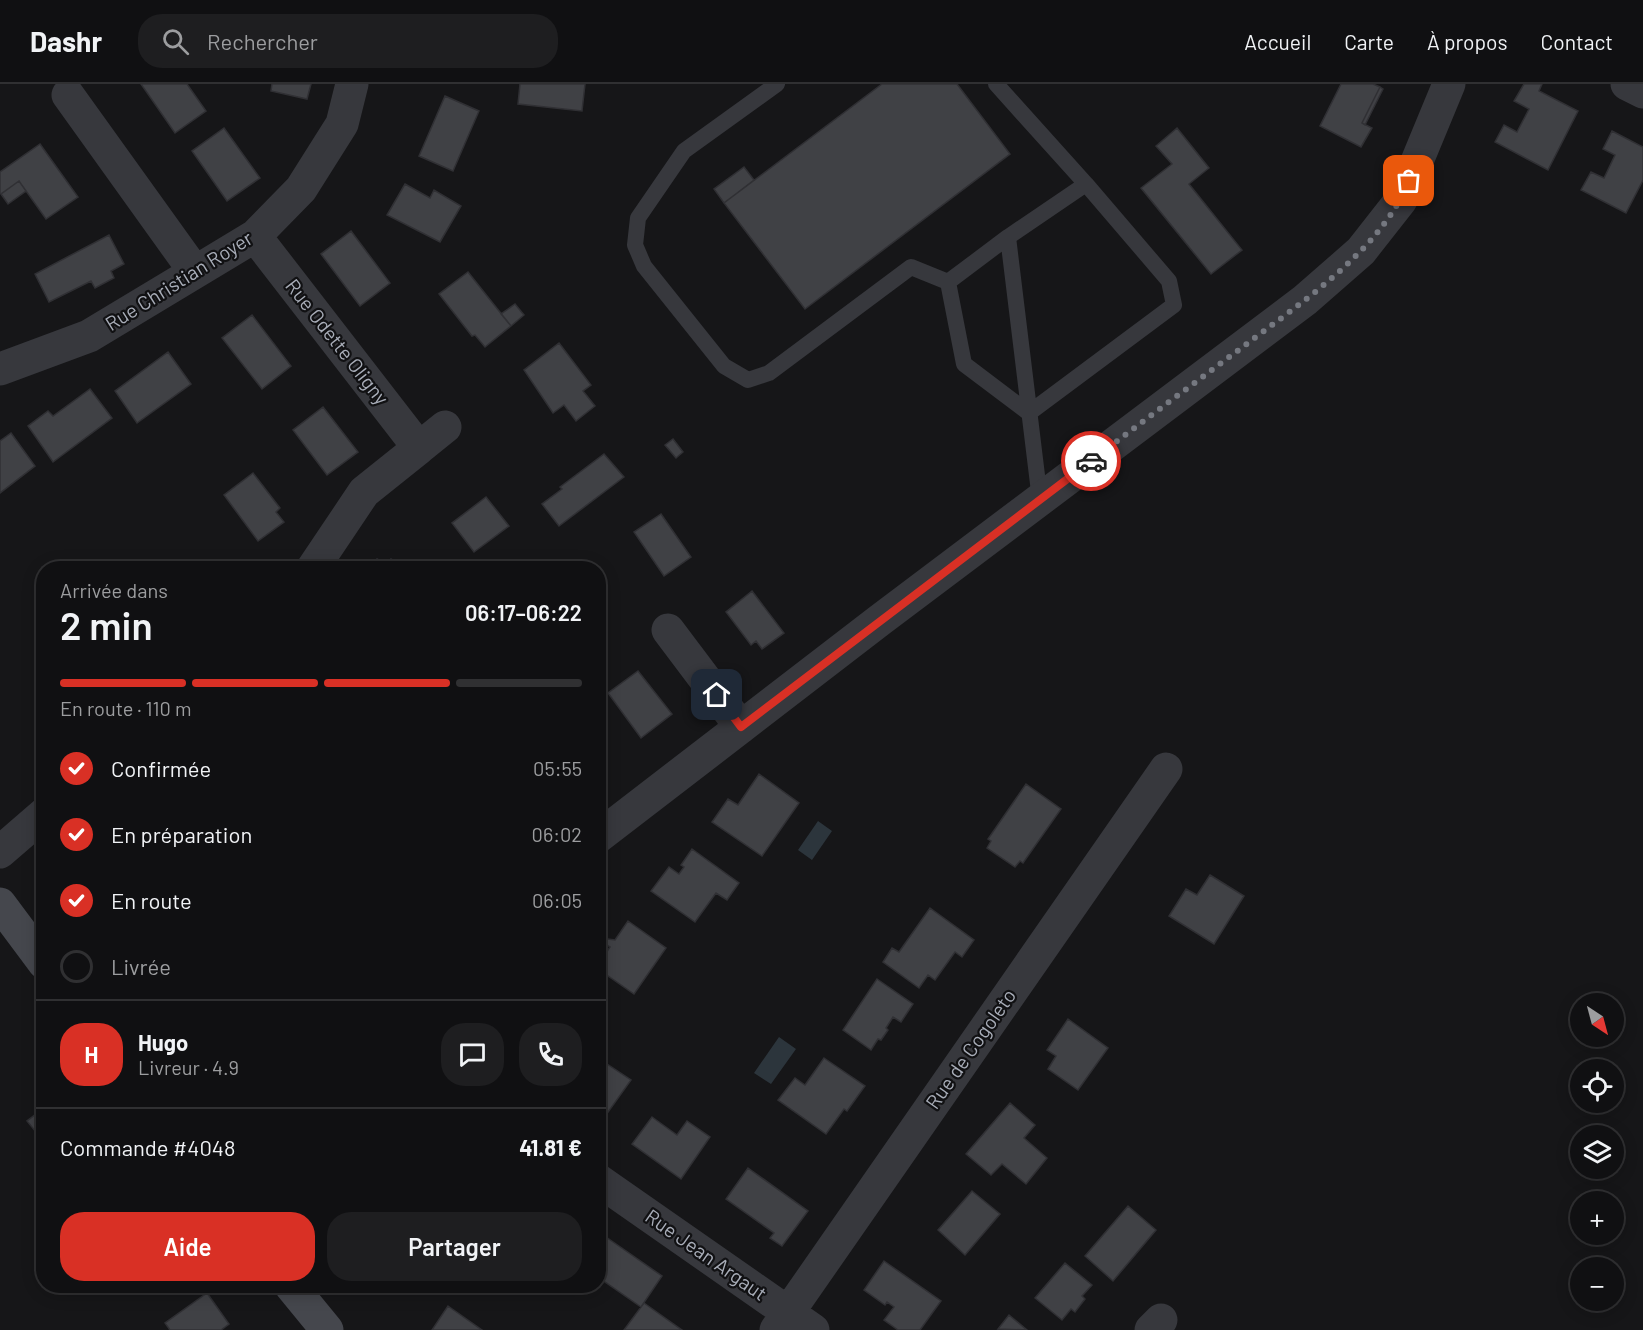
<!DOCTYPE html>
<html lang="fr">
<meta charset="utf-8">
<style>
body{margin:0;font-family:Barlow,sans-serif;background:#1e1e20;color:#f1f3f6;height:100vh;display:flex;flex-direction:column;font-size:22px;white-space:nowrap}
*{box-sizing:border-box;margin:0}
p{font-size:20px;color:#9c9d9f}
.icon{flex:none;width:33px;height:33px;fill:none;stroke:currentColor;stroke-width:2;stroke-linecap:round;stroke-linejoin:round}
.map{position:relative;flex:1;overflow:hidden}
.panel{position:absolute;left:36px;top:477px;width:570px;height:732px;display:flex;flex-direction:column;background:#101012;border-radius:24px;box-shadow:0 3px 15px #0003,0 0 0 2px #303032}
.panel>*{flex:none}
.needle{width:39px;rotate:144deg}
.buttons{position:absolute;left:1570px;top:909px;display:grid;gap:12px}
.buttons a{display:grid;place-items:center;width:54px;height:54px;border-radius:50%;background:#101012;box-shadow:0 3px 15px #0003,0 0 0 2px #303032;font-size:30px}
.pin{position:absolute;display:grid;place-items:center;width:51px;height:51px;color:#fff;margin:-26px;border-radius:12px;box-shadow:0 3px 9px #0006}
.courier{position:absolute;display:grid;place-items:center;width:60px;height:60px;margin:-30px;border:4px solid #d93025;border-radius:50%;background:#fff;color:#222;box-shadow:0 2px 8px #0007}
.headline em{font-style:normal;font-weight:600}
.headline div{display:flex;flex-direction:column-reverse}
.headline{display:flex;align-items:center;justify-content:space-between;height:102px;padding:0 24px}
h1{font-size:39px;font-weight:600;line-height:45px}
.bar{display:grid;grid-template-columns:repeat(4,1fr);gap:9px 6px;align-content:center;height:72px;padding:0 24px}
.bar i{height:8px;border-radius:4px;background:#303032}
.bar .current{background:#d93025}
.bar p{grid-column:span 4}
.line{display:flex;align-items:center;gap:15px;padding:0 24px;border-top:2px solid #303032}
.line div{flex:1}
.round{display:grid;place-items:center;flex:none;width:63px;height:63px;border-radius:24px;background:#1e1e20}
ol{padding:0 24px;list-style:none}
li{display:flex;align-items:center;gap:18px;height:66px}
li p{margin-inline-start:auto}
li .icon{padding:6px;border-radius:50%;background:#d93025;color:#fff;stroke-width:4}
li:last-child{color:#9c9d9f}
li i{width:33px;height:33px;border:3px solid #303032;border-radius:50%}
.cta{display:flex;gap:12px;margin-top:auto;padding:12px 24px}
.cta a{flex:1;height:69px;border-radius:24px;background:#d93025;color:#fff;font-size:24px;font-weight:600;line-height:69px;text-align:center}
.cta a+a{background:#1e1e20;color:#f1f3f6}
header{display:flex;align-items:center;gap:36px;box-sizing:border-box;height:84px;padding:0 30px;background:#101012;border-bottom:2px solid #303032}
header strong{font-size:28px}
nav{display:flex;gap:33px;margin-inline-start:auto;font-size:21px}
.search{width:420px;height:54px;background:#1e1e20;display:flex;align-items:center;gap:15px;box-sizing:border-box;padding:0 21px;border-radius:24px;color:#9c9d9f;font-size:22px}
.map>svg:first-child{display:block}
.water{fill:#2c353c}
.building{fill:#404145;stroke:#303034;stroke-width:1.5}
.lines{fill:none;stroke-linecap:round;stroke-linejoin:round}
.lane{stroke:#37383d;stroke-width:16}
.street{stroke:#37383d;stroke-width:33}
.secondary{stroke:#45474d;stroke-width:33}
.done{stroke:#757880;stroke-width:6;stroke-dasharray:0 10.8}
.route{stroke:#d93025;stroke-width:8}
.labels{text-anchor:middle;stroke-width:4.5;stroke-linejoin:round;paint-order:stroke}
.street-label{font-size:20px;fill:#a8adb8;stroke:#111113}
</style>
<header>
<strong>Dashr</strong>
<div class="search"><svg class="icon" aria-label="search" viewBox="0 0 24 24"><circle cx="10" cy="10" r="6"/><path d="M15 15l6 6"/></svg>Rechercher</div>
<nav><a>Accueil</a><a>Carte</a><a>À propos</a><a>Contact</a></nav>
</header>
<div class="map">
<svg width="1643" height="1246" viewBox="0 0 1643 1246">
<rect width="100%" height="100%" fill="#161618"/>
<path class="water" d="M 818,737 L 832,747 L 812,776 L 798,766 Z
M 779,953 L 796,965 L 771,1000 L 754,989 Z"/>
<path class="building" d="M 141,0 L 187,0 L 206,27 L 175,49 Z
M 272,0 L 311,0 L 307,15 L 271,7 Z
M 520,0 L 585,0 L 582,27 L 518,20 Z
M 882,0 L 957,0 L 1010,70 L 805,225 L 724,119 Z
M 1341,0 L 1373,0 L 1380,3 L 1362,39 L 1372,44 L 1361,63 L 1320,42 Z
M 1524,0 L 1542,0 L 1539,7 L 1578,27 L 1548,86 L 1495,58 L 1504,41 L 1517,48 L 1529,25 L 1514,17 Z
M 1380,3 L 1383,5 L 1365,41 L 1362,39 Z
M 445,12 L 479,27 L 453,87 L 419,72 Z
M 224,44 L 260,94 L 227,117 L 192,67 Z
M 1177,44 L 1209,84 L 1189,100 L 1242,166 L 1211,190 L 1141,104 L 1172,80 L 1156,62 Z
M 1612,47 L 1643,63 L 1643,96 L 1626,129 L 1581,106 L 1591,88 L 1604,94 L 1615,71 L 1603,65 Z
M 40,60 L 78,113 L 46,135 L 19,97 L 1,110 L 0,109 L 0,88 Z
M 744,83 L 754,96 L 724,119 L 714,105 Z
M 19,97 L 26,107 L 8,120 L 1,110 Z
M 405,100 L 430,114 L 434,106 L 461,122 L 440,158 L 387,131 Z
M 351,147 L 390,199 L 360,222 L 321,170 Z
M 109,151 L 124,180 L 111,187 L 114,194 L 95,204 L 91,197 L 49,218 L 35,190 Z
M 468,188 L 511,242 L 485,263 L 475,251 L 472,252 L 439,210 Z
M 515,220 L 524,231 L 511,242 L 501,230 Z
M 252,231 L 291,282 L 262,305 L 222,254 Z
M 559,259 L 591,301 L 583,307 L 595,322 L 576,337 L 564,321 L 553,329 L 524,286 Z
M 168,268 L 191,300 L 137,339 L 115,307 Z
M 90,305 L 112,334 L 53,378 L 28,342 L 48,327 L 53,332 Z
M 323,323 L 358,368 L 327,391 L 293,346 Z
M 11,349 L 35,382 L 0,409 L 0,357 Z
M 673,355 L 683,368 L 676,374 L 665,361 Z
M 604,370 L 624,393 L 559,442 L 542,420 L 562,405 L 560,403 Z
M 253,389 L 280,424 L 276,428 L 284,438 L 258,457 L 224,411 Z
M 486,413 L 509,442 L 474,468 L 452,439 Z
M 661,430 L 691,473 L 664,492 L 634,448 Z
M 377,475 L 389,481 L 391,475 L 410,484 L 372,484 Z
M 752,507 L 784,549 L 762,565 L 756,557 L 751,561 L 726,528 Z
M 638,587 L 672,630 L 641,654 L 608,609 Z
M 759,690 L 799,719 L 762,772 L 712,738 L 728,715 L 738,721 Z
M 1026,700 L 1061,725 L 1023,779 L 1020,777 L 1015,783 L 987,764 L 991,757 L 988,755 Z
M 692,765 L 739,799 L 727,816 L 716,809 L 695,838 L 651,807 L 669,783 L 679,790 L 684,783 L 681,781 Z
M 1210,791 L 1244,812 L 1214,860 L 1169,832 L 1186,805 L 1197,811 Z
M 930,824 L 974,856 L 962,873 L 955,868 L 935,896 L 928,891 L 919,904 L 883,878 L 892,864 L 899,868 Z
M 628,837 L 666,864 L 634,910 L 601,887 L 603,884 L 598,881 L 610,863 L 604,859 L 608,855 L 615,856 Z
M 877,895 L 913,920 L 901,938 L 893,933 L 886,944 L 888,946 L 881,956 L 878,955 L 871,966 L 843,946 Z
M 1068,935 L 1108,964 L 1078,1006 L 1048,985 L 1056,972 L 1047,966 Z
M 598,974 L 631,996 L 606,1031 L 598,1025 Z
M 824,974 L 865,1002 L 847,1027 L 844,1025 L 826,1050 L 778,1016 L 795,994 L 805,1001 Z
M 1010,1019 L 1035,1041 L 1024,1054 L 1047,1074 L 1026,1100 L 1002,1080 L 991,1091 L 966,1070 Z
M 44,1024 L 44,1058 L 27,1037 Z
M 652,1033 L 677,1051 L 687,1037 L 710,1053 L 681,1095 L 632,1060 Z
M 748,1084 L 808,1127 L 782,1162 L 770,1154 L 774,1149 L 726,1115 Z
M 972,1107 L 1000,1130 L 965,1171 L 938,1146 Z
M 1128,1122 L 1156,1146 L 1113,1197 L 1085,1172 Z
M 606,1153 L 662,1192 L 641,1223 L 598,1193 L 598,1164 Z
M 884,1177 L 941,1217 L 920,1246 L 898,1246 L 884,1236 L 894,1223 L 887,1218 L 885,1221 L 864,1206 Z
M 1065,1179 L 1092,1201 L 1082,1212 L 1085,1215 L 1075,1228 L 1071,1225 L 1062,1236 L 1035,1214 Z
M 207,1209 L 229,1240 L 221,1246 L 170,1246 L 165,1239 Z
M 644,1219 L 682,1246 L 624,1246 Z
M 448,1222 L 482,1246 L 432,1246 Z
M 1009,1231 L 1027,1246 L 998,1245 Z"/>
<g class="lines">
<path class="lane" d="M 777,0 L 684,67 L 638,134 L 635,161 L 644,182 L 724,282 L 748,296 L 769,289 L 911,183 L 948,198
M 996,0 L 1086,100 L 1008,153 L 1040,416
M 1008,153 L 948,198 L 964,280 L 1029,329 L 1174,221 L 1169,197 L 1086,100"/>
<path class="street" d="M 1627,0 L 1643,8
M 68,11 L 195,188
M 255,152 L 419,364 L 364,408 L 313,484
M 0,285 L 89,252 L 255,152 L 301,105 L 342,40 L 352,0
M 419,364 L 445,343
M 668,546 L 741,643
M 598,753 L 880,536 L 1305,216 L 1361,167 L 1401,116 L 1449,0
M 0,768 L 44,730
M 598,1096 L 813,1246
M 776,1246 L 1166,685
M 1151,1246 L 1161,1236"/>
<path class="secondary" d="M 0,820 L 44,879
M 291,1202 L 327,1246"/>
</g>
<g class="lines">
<path class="done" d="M 1091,377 C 1142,338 1193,300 1244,262 C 1303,217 1380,167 1409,97"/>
<path class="route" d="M 717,611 L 741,643 L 1091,377"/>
</g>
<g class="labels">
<g class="street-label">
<text transform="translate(179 197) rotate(-32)" y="7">Rue Christian Royer</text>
<text transform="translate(337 258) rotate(52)" y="7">Rue Odette Oligny</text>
<text transform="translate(971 965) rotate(-55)" y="7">Rue de Cogoleto</text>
<text transform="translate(706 1171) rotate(35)" y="7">Rue Jean Argaut</text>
</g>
</g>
</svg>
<div class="buttons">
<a><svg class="needle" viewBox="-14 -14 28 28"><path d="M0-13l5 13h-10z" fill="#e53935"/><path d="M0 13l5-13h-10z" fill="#9c9d9f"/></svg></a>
<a><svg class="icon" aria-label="locate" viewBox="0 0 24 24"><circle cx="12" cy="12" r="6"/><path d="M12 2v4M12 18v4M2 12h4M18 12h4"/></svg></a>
<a><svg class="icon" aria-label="layers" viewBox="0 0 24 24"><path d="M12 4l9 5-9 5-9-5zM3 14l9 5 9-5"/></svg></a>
<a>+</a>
<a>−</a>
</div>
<div class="pin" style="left:1409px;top:97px;background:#ea580c"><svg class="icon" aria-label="bag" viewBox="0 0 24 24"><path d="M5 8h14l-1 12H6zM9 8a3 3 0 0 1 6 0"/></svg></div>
<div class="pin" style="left:717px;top:611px;background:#1f2937"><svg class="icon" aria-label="home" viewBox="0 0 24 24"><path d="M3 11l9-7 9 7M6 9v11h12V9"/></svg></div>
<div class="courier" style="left:1091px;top:377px"><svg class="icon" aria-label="car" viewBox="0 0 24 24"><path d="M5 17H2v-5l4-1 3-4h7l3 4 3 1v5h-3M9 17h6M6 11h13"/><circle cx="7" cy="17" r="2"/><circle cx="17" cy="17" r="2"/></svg></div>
<section class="panel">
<div class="headline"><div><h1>2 min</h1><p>Arrivée dans</p></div><em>06:17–06:22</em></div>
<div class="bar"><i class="current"></i><i class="current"></i><i class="current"></i><i></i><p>En route · 110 m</p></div>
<ol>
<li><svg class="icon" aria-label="check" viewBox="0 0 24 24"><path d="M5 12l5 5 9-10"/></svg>Confirmée<p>05:55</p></li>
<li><svg class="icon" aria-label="check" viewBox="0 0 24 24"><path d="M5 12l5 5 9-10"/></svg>En préparation<p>06:02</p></li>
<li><svg class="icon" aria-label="check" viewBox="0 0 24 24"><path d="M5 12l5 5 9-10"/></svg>En route<p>06:05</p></li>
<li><i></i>Livrée</li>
</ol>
<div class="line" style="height:108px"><b class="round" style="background:#d93025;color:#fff">H</b><div><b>Hugo</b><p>Livreur · 4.9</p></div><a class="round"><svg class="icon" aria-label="chat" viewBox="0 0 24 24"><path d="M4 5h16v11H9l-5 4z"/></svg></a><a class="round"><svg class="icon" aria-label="phone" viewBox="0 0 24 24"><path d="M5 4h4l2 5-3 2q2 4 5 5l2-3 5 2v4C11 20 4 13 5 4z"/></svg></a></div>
<div class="line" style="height:78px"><div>Commande #4048</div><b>41.81 €</b></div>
<div class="cta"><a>Aide</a><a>Partager</a></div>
</section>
</div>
